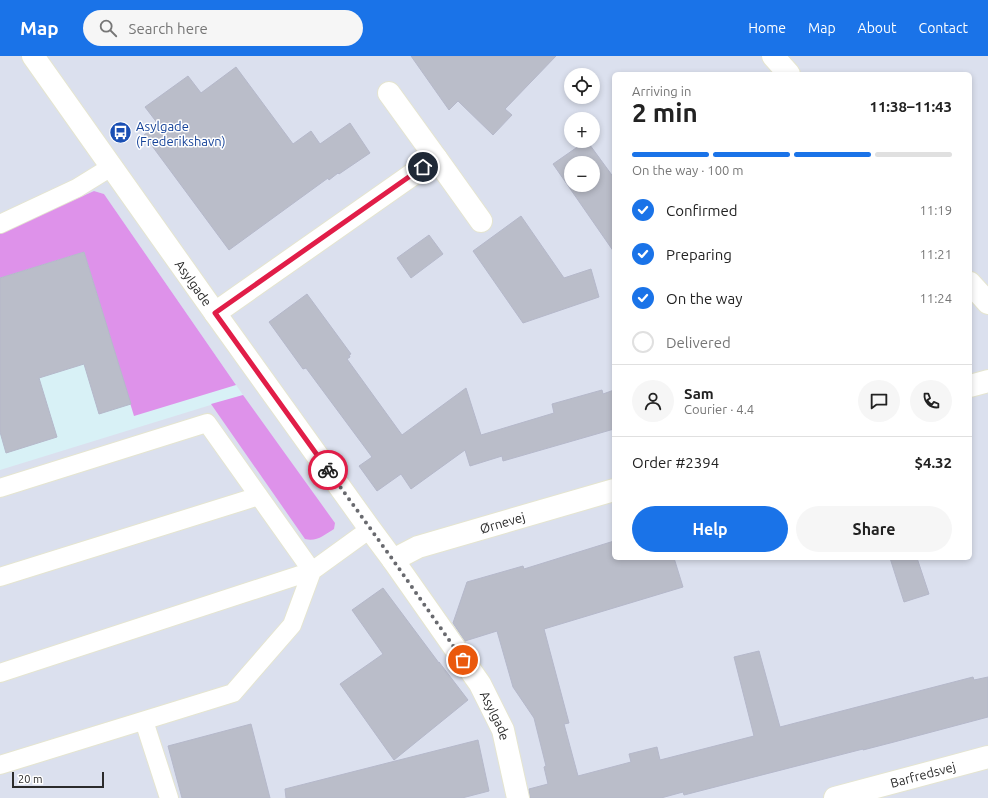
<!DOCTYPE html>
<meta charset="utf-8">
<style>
body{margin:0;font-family:Ubuntu,sans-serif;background:#f6f6f6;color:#222;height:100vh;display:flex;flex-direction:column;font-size:15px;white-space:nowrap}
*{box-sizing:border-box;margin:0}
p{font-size:13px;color:#767676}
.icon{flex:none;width:22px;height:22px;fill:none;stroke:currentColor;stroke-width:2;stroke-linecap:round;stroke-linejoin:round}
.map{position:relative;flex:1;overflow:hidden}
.panel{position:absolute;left:612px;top:16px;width:360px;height:488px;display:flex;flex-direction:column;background:#fff;border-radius:6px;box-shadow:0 2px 6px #0003}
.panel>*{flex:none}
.tools{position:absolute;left:564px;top:12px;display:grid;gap:8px}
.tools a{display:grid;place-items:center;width:36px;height:36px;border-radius:50%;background:#fff;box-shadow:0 2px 6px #0003;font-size:20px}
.scale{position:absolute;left:12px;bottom:10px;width:92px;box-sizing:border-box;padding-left:4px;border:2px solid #2b2b2b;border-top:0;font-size:11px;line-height:14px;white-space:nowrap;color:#2b2b2b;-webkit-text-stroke:3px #fff;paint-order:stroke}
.pin{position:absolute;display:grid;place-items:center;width:34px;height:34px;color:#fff;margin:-17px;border:2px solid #fff;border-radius:50%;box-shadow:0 1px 4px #0007}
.courier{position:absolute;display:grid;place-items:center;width:40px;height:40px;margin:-20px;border:3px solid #e11d48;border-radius:50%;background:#fff;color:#222;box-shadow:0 1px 5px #0007}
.headline em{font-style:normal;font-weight:700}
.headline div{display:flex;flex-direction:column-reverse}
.headline{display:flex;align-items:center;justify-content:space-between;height:68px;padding:0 20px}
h1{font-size:26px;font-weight:700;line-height:30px}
.bar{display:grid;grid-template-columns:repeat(4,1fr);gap:6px 4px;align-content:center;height:48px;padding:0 20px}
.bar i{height:5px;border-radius:3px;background:#e0e0e0}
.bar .selected{background:#1a73e8}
.bar p{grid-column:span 4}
.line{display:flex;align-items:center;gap:10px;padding:0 20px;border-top:1px solid #e0e0e0}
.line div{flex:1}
.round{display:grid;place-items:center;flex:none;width:42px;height:42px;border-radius:21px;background:#f6f6f6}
ol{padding:0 20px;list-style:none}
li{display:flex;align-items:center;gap:12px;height:44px}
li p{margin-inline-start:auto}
li .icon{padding:4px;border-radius:50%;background:#1a73e8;color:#fff;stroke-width:4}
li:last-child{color:#767676}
li i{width:22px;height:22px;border:2px solid #e0e0e0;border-radius:50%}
.action{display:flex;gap:8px;margin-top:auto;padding:8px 20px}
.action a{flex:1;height:46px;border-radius:24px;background:#1a73e8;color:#fff;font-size:16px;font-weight:700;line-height:46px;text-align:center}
.action a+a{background:#f6f6f6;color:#222}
header{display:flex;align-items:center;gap:24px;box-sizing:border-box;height:56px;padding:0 20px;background:#1a73e8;color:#fff}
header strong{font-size:19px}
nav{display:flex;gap:22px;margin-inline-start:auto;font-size:14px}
.search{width:280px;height:36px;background:#f6f6f6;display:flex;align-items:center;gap:10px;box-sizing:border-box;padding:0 14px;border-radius:22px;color:#767676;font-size:15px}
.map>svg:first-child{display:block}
.medical{fill:#d8f1f6}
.green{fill:#de92ea}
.building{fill:#babdc9;stroke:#b5b8ca;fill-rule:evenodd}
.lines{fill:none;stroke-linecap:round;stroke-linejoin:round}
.lane-casing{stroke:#e5e5d0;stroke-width:20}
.street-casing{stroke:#e5e5d0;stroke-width:24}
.secondary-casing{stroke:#e5e5d0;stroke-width:24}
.lane{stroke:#fff;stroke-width:18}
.street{stroke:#fff;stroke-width:22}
.secondary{stroke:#fff;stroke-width:22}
.done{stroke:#696a6f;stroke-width:4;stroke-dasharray:0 7.2}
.route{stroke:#e11d48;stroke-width:5}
.labels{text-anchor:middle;stroke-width:3;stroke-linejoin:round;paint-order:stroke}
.transit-label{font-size:13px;fill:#164399;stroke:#fff;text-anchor:start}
.street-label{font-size:13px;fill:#2b2b2b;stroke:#fff}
</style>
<header>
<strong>Map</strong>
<div class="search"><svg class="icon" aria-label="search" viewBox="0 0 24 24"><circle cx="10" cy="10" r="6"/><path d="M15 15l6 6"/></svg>Search here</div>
<nav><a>Home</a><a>Map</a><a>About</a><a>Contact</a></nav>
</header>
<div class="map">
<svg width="988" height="742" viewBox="0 0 988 742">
<rect width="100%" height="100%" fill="#dbe0ee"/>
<path class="medical" d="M 94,135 L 104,138 L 243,339 L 0,414 L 0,177 Z"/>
<path class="green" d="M 94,135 L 104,138 L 236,329 L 134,360 L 84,196 L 0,222 L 0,177 Z
M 243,339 L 335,467 L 334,473 C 324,479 317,486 305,483 L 211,348 Z"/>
<path class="building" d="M 411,0 L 556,0 L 505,53 L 512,59 L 493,79 L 458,45 L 449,54 Z
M 236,11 L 293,88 L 311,75 L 320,88 L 350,67 L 370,97 L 339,118 L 338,117 L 329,124 L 328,122 L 229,194 L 144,79 L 158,68 L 145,51 L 188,20 L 201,37 Z
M 586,85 L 587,85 L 614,122 L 614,196 L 553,108 ZM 571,107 L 593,107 L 593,129 L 571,129 Z
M 521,160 L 564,222 L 591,213 L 599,241 L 523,267 L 473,195 Z
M 429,179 L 443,198 L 411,222 L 397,202 Z
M 84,196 L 131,348 L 99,358 L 84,308 L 39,322 L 57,381 L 6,397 L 0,376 L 0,222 Z
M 307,238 L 351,298 L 349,299 L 350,301 L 347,303 L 402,379 L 466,332 L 481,379 L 554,357 L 552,348 L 602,334 L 603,338 L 614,334 L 614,373 L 503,405 L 502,400 L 470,410 L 465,394 L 411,433 L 401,418 L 377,435 L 359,410 L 372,401 L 306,312 L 303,313 L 269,266 Z
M 614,485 L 614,502 L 674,502 L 683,531 L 544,573 L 569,667 L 564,668 L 578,720 L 631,706 L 629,698 L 657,691 L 660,704 L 754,680 L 734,601 L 759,595 L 780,671 L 973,621 L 974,624 L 988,621 L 988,661 L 894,686 L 863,694 L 863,693 L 684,739 L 683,736 L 661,742 L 530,742 L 529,733 L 548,728 L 544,711 L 546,710 L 534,662 L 513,631 L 497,575 L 465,585 L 453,567 L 467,526 L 523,510 L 524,513 Z
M 890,502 L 917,502 L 929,538 L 904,546 Z
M 383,532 L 439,607 L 439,606 L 468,644 L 394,704 L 340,628 L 383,598 L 352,554 Z
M 251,668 L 270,742 L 182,742 L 168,690 Z
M 478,684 L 489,735 L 462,742 L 286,742 L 285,733 Z"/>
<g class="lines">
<defs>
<path id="lane" d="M 0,168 L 77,132 L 111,111
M 0,432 L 207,367 L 312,515 L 292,569 L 233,637 L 0,709
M 0,521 L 259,440
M 0,617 L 312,515 L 370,473
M 144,665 L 169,742"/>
<g id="street">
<path id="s1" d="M 33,0 L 215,257 L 370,473 L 393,504 L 480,628 L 503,674 L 518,742"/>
<path d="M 773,0 L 789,18"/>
<path d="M 389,37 L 436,102"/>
<path d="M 970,227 L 988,247"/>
<path d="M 215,257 L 436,102 L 481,165"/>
<path d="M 970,330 L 988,325"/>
<path id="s2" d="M 393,504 L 418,491 L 614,434"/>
</g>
<g id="secondary">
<path id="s3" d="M 835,742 L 988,701"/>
</g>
</defs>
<use href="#lane" class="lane-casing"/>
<use href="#street" class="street-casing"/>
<use href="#secondary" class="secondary-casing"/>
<use href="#lane" class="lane"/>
<use href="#street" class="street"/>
<use href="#secondary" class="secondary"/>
</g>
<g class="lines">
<path class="done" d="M 328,414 L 393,504 L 463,604"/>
<path class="route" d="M 328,414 L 215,257 L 423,111"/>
</g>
<defs>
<symbol id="bus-disc" viewBox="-11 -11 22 22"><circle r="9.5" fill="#1a4fb4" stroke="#fff"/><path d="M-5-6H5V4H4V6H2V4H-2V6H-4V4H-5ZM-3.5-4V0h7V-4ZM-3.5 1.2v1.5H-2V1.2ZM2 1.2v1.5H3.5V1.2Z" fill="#fff"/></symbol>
</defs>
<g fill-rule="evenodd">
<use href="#bus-disc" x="108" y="64" width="25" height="25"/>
</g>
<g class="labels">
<g class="transit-label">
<text x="136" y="75">Asylgade<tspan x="136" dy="15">(Frederikshavn)</tspan></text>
</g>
<g class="street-label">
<text dy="5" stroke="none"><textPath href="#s1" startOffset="278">Asylgade</textPath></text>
<text dy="5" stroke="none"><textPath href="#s2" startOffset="116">Ørnevej</textPath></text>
<text dy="5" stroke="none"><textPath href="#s1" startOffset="806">Asylgade</textPath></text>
<text dy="5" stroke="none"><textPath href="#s3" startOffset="91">Barfredsvej</textPath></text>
</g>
</g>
</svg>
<div class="tools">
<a><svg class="icon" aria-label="locate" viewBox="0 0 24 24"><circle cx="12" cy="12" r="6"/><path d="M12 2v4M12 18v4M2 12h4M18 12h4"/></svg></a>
<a>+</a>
<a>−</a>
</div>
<div class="scale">20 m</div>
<div class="pin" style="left:463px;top:604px;background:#ea580c"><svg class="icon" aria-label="bag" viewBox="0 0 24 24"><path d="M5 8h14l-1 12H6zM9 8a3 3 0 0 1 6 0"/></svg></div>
<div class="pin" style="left:423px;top:111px;background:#1f2937"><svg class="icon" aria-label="home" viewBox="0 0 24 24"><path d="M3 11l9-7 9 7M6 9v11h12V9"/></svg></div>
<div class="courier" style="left:328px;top:414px"><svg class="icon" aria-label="bike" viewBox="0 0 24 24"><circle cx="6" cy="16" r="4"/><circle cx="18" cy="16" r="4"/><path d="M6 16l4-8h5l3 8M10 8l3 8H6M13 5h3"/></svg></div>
<section class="panel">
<div class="headline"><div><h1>2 min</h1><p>Arriving in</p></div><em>11:38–11:43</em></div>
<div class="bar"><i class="selected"></i><i class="selected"></i><i class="selected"></i><i></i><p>On the way · 100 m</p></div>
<ol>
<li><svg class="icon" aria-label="check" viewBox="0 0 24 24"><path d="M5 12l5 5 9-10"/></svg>Confirmed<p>11:19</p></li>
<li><svg class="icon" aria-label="check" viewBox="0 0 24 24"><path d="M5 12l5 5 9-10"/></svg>Preparing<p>11:21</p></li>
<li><svg class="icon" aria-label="check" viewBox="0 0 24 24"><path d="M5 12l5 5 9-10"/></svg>On the way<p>11:24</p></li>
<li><i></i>Delivered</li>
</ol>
<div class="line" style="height:72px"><a class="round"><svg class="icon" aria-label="person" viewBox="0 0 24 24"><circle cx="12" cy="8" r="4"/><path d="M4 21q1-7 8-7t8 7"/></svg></a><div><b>Sam</b><p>Courier · 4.4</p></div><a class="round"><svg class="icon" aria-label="chat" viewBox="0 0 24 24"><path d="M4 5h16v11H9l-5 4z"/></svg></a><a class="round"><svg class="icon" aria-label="phone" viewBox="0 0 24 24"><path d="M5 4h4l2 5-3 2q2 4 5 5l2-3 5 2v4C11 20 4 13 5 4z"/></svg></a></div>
<div class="line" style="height:52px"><div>Order #2394</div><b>$4.32</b></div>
<div class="action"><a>Help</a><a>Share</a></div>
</section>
</div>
